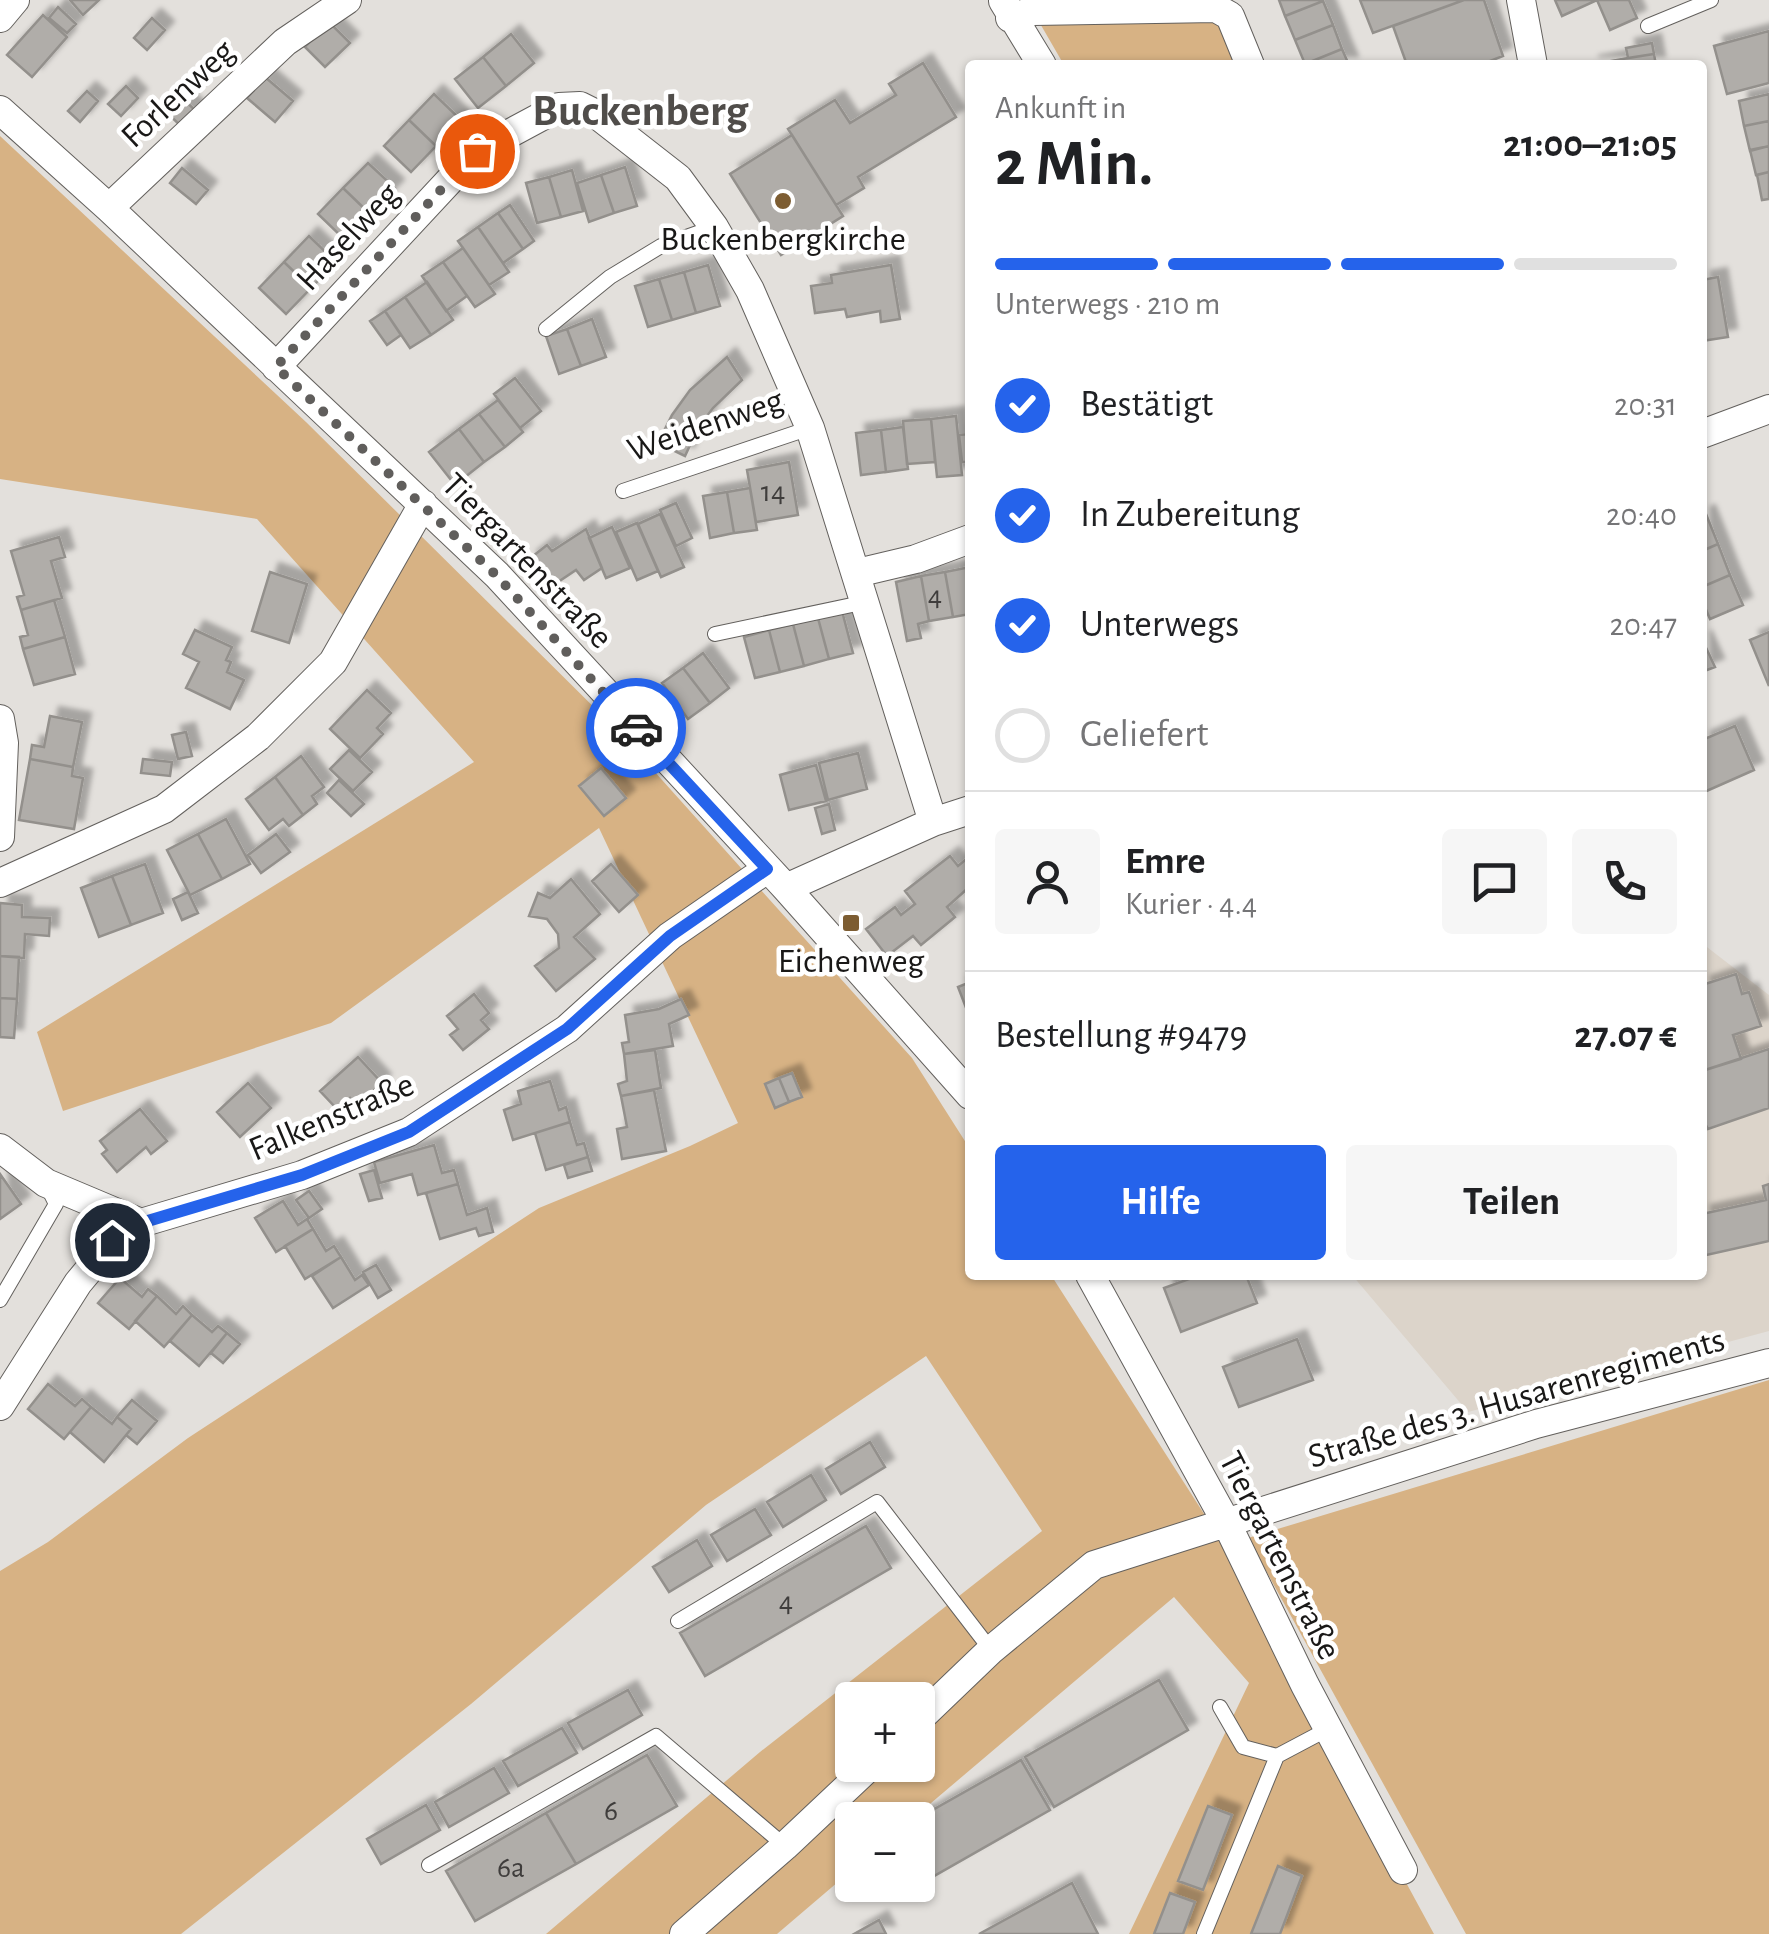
<!DOCTYPE html>
<html lang="de">
<meta charset="utf-8">
<style>
body{margin:0;font-family:"Alegreya Sans",sans-serif;background:#f6f6f6;color:#202124;height:100vh;display:flex;flex-direction:column;font-size:38px;white-space:nowrap}
*{box-sizing:border-box;margin:0}
p{font-size:32px;color:#757577}
.icon{flex:none;width:55px;height:55px;fill:none;stroke:currentColor;stroke-width:2;stroke-linecap:round;stroke-linejoin:round}
.map{position:relative;flex:1;overflow:hidden}
.side{position:absolute;left:965px;top:60px;width:742px;height:1220px;display:flex;flex-direction:column;background:#fff;border-radius:10px;box-shadow:0 2px 8px #0004}
.side>*{flex:none}
.fabs{position:absolute;left:835px;top:1682px;display:grid;gap:20px}
.fabs a{display:grid;place-items:center;width:100px;height:100px;border-radius:10px;background:#fff;box-shadow:0 2px 8px #0004;font-size:50px}
.pin{position:absolute;display:grid;place-items:center;width:85px;height:85px;color:#fff;margin:-42px;border:5px solid #fff;border-radius:50%;box-shadow:0 2px 10px #0007}
.courier{position:absolute;display:grid;place-items:center;width:100px;height:100px;margin:-50px;border:8px solid #2563eb;border-radius:50%;background:#fff;color:#222;box-shadow:0 2px 12px #0007}
.overview em{font-style:normal;font-weight:700}
.overview div{display:flex;flex-direction:column-reverse}
.overview{display:flex;align-items:center;justify-content:space-between;height:170px;padding:0 30px}
h1{font-size:65px;font-weight:700;line-height:75px}
.bar{display:grid;grid-template-columns:repeat(4,1fr);gap:15px 10px;align-content:center;height:120px;padding:0 30px}
.bar i{height:12px;border-radius:8px;background:#e0e0e0}
.bar .on{background:#2563eb}
.bar p{grid-column:span 4}
.line{display:flex;align-items:center;gap:25px;padding:0 30px;border-top:2px solid #e0e0e0}
.line div{flex:1}
.round{display:grid;place-items:center;flex:none;width:105px;height:105px;border-radius:10px;background:#f6f6f6}
ol{padding:0 30px;list-style:none}
li{display:flex;align-items:center;gap:30px;height:110px}
li p{margin-inline-start:auto}
li .icon{padding:10px;border-radius:50%;background:#2563eb;color:#fff;stroke-width:4}
li:last-child{color:#757577}
li i{width:55px;height:55px;border:5px solid #e0e0e0;border-radius:50%}
.primary-button{display:flex;gap:20px;margin-top:auto;padding:20px 30px}
.primary-button a{flex:1;height:115px;border-radius:10px;background:#2563eb;color:#fff;font-size:40px;font-weight:700;line-height:115px;text-align:center}
.primary-button a+a{background:#f6f6f6;color:#202124}
.map>svg:first-child{display:block}
.built{fill:#dcd4ca}
.green{fill:#d7b284;fill-rule:evenodd}
.building{fill:#b0ada9;stroke:#93908c;stroke-width:2.5;filter:url(#shadow)}
.lines{fill:none;stroke-linecap:round;stroke-linejoin:round}
.service-casing{stroke:#63605d;stroke-width:16}
.minor-casing{stroke:#63605d;stroke-width:30}
.service{stroke:#fff;stroke-width:14}
.minor{stroke:#fff;stroke-width:28}
.done{stroke:#605e5c;stroke-width:10;stroke-dasharray:0 18}
.route{stroke:#2563eb;stroke-width:12}
.poi-dot{fill:#7d5d32;stroke:#fff;stroke-width:4}
.labels{text-anchor:middle;stroke-width:9;stroke-linejoin:round;paint-order:stroke}
.number-label{font-size:30px;fill:#3f3d3c}
.street-label{font-size:35px;fill:#191817;stroke:#fff}
.poi-label{font-size:35px;fill:#191817;stroke:#fff}
.district-label{font-size:45px;font-weight:bold;fill:#504d4a;stroke:#fff}
</style>
<div class="map">
<svg width="1769" height="1934" viewBox="0 0 1769 1934">
<defs>
<filter id="shadow"><feDropShadow dx="9" dy="-9" stdDeviation="2.5" flood-color="#0004"/></filter>
</defs>
<rect width="100%" height="100%" fill="#e3e0dc"/>
<path class="built" d="M 1703,944 L 1769,995 L 1769,1331 L 1468,1412 L 1352,1275 L 1702,1275 Z"/>
<path class="green" d="M 1216,9 L 1249,65 L 1064,65 L 1038,20 Z
M 0,136 L 306,422 L 618,731 L 912,1058 L 970,1149 L 970,1275 L 1051,1275 L 1215,1531 L 1434,1934 L 1129,1934 L 1249,1683 L 1174,1597 L 911,1820 L 852,1820 L 852,1870 L 777,1934 L 546,1934 L 760,1752 L 1042,1531 L 926,1356 L 706,1505 L 471,1704 L 181,1934 L 0,1934 L 0,1571 L 48,1542 L 188,1438 L 539,1208 L 690,1146 L 738,1123 L 599,828 L 331,1023 L 63,1111 L 37,1032 L 474,762 L 257,519 L 0,479 ZM 852,1700 L 918,1700 L 918,1765 L 852,1765 Z
M 1769,1380 L 1769,1934 L 1466,1934 L 1248,1538 Z"/>
<path class="building" d="M 70,0 L 99,0 L 83,15 Z
M 1279,0 L 1323,0 L 1323,1 L 1285,16 Z
M 1360,0 L 1464,0 L 1373,33 Z
M 1464,0 L 1484,0 L 1503,56 L 1480,65 L 1407,65 L 1393,26 Z
M 1555,0 L 1629,0 L 1637,18 L 1610,30 L 1597,0 L 1562,16 Z
M 1323,1 L 1333,25 L 1295,40 L 1285,16 Z
M 58,7 L 76,24 L 67,33 L 49,18 Z
M 43,15 L 67,37 L 32,77 L 7,55 Z
M 152,18 L 165,30 L 147,50 L 134,38 Z
M 329,22 L 350,43 L 325,67 L 305,47 Z
M 1333,25 L 1342,49 L 1305,64 L 1295,40 Z
M 1769,31 L 1769,83 L 1727,94 L 1714,46 Z
M 511,34 L 534,63 L 506,86 L 483,57 Z
M 1652,43 L 1654,54 L 1628,58 L 1626,48 Z
M 1342,49 L 1349,65 L 1305,65 L 1305,64 Z
M 1654,54 L 1656,65 L 1589,65 L 1628,58 Z
M 483,57 L 506,86 L 478,108 L 455,79 Z
M 923,63 L 956,117 L 858,177 L 864,188 L 836,205 L 788,129 L 835,100 L 850,123 L 896,95 L 889,84 Z
M 265,77 L 293,101 L 275,122 L 247,98 Z
M 126,86 L 138,98 L 121,116 L 108,104 Z
M 87,91 L 98,101 L 80,122 L 68,111 Z
M 177,93 L 199,114 L 184,129 L 162,108 Z
M 434,94 L 461,120 L 436,146 L 409,120 Z
M 1769,94 L 1769,121 L 1744,126 L 1739,101 Z
M 409,120 L 436,146 L 411,172 L 384,146 Z
M 1769,121 L 1769,146 L 1750,151 L 1744,126 Z
M 792,135 L 843,216 L 781,255 L 730,174 Z
M 1769,146 L 1769,172 L 1756,175 L 1750,150 Z
M 368,163 L 395,188 L 370,214 L 343,188 Z
M 625,167 L 637,206 L 614,213 L 601,175 Z
M 182,168 L 208,190 L 196,204 L 170,183 Z
M 572,170 L 583,211 L 561,217 L 549,177 Z
M 1769,172 L 1769,199 L 1762,200 L 1757,175 Z
M 601,175 L 614,213 L 589,222 L 577,183 Z
M 549,177 L 561,217 L 537,223 L 526,183 Z
M 343,188 L 370,214 L 345,240 L 318,214 Z
M 510,205 L 534,241 L 523,249 L 498,213 Z
M 498,213 L 523,249 L 503,263 L 478,227 Z
M 478,227 L 509,272 L 489,285 L 458,241 Z
M 309,236 L 336,262 L 311,288 L 284,262 Z
M 463,248 L 495,294 L 475,307 L 443,262 Z
M 284,262 L 311,288 L 286,314 L 259,288 Z
M 443,262 L 467,296 L 446,311 L 422,276 Z
M 708,265 L 720,306 L 696,313 L 684,272 Z
M 891,265 L 900,319 L 881,322 L 880,311 L 847,317 L 845,309 L 815,313 L 811,286 L 832,283 L 831,275 Z
M 684,272 L 696,313 L 672,320 L 659,279 Z
M 1718,277 L 1728,337 L 1702,341 L 1702,280 Z
M 659,279 L 672,320 L 648,327 L 635,286 Z
M 427,282 L 453,320 L 431,335 L 405,297 Z
M 405,297 L 431,335 L 410,348 L 385,311 Z
M 385,311 L 401,335 L 387,345 L 370,321 Z
M 592,319 L 606,357 L 581,366 L 567,329 Z
M 567,329 L 581,366 L 559,374 L 546,336 Z
M 727,357 L 742,380 L 713,408 L 698,428 L 685,456 L 658,443 L 672,415 L 690,390 Z
M 515,378 L 541,411 L 520,428 L 494,394 Z
M 498,400 L 523,432 L 505,447 L 479,414 Z
M 479,414 L 505,447 L 484,462 L 459,429 Z
M 956,416 L 962,475 L 937,477 L 931,419 Z
M 931,419 L 935,462 L 907,464 L 903,421 Z
M 903,427 L 908,469 L 886,472 L 881,430 Z
M 459,429 L 484,462 L 455,485 L 429,452 Z
M 881,430 L 886,472 L 861,475 L 856,433 Z
M 970,434 L 970,462 L 962,462 L 959,435 Z
M 789,462 L 798,515 L 756,522 L 747,470 Z
M 750,488 L 757,530 L 734,533 L 727,492 Z
M 727,492 L 734,533 L 710,538 L 703,496 Z
M 676,503 L 692,538 L 676,546 L 660,510 Z
M 660,514 L 684,567 L 661,577 L 638,524 Z
M 1706,514 L 1718,544 L 1702,551 L 1702,516 Z
M 637,523 L 658,571 L 637,580 L 616,532 Z
M 612,527 L 630,568 L 606,578 L 589,538 Z
M 586,529 L 602,568 L 584,580 L 576,570 L 552,586 L 528,560 L 547,545 L 552,551 Z
M 59,537 L 65,557 L 51,561 L 62,598 L 21,610 L 17,597 L 24,595 L 11,551 Z
M 1718,544 L 1730,575 L 1702,587 L 1702,551 Z
M 970,567 L 970,614 L 953,617 L 945,572 Z
M 270,572 L 307,584 L 289,643 L 252,631 Z
M 945,572 L 953,617 L 929,621 L 921,576 Z
M 1730,575 L 1743,605 L 1710,619 L 1702,600 L 1702,587 Z
M 921,576 L 929,621 L 918,624 L 921,638 L 907,641 L 896,582 Z
M 54,600 L 65,637 L 23,649 L 20,637 L 28,635 L 21,610 Z
M 842,611 L 853,653 L 829,659 L 818,618 Z
M 818,618 L 829,659 L 804,666 L 793,624 Z
M 793,624 L 804,666 L 780,672 L 769,630 Z
M 195,630 L 232,647 L 226,660 L 231,662 L 227,672 L 244,680 L 230,709 L 186,688 L 199,662 L 183,654 Z
M 769,630 L 780,672 L 755,678 L 744,637 Z
M 1769,632 L 1769,686 L 1750,640 Z
M 65,637 L 75,674 L 34,685 L 23,649 Z
M 1702,639 L 1715,667 L 1702,672 Z
M 703,653 L 729,688 L 710,703 L 683,668 Z
M 683,668 L 710,703 L 688,719 L 662,683 Z
M 367,690 L 391,713 L 377,728 L 383,734 L 360,758 L 330,729 Z
M 50,716 L 82,722 L 73,767 L 30,759 L 32,745 L 44,747 Z
M 1735,726 L 1754,770 L 1702,793 L 1702,740 Z
M 186,732 L 192,756 L 178,759 L 172,735 Z
M 349,750 L 372,772 L 353,791 L 330,769 Z
M 858,753 L 867,789 L 828,800 L 819,763 Z
M 301,756 L 324,787 L 312,796 L 317,804 L 303,815 L 275,777 Z
M 30,759 L 73,767 L 72,776 L 83,778 L 74,829 L 19,820 Z
M 143,759 L 172,762 L 170,776 L 141,773 Z
M 816,765 L 826,801 L 789,810 L 780,775 Z
M 601,768 L 626,798 L 604,816 L 579,786 Z
M 275,777 L 303,815 L 289,826 L 283,819 L 269,830 L 246,799 Z
M 339,780 L 364,804 L 351,816 L 327,793 Z
M 829,804 L 835,830 L 822,834 L 815,808 Z
M 226,819 L 250,864 L 222,879 L 198,834 Z
M 198,834 L 222,879 L 190,895 L 167,850 Z
M 276,834 L 290,852 L 261,873 L 248,855 Z
M 950,856 L 958,866 L 970,856 L 970,890 L 968,888 L 947,907 L 955,917 L 921,945 L 913,936 L 887,956 L 866,929 L 895,907 L 901,915 L 915,904 L 905,891 Z
M 145,864 L 163,913 L 131,925 L 112,876 Z
M 611,864 L 638,895 L 619,912 L 592,881 Z
M 112,876 L 131,925 L 99,937 L 81,888 Z
M 571,879 L 600,914 L 574,937 L 595,959 L 556,991 L 535,966 L 559,948 L 558,934 L 547,919 L 529,916 L 538,893 L 550,898 Z
M 188,892 L 198,913 L 182,920 L 173,899 Z
M 0,903 L 22,905 L 22,917 L 50,918 L 49,936 L 25,934 L 24,958 L 0,956 Z
M 0,956 L 19,957 L 17,999 L 0,998 Z
M 1736,974 L 1742,994 L 1749,992 L 1761,1026 L 1733,1035 L 1741,1059 L 1702,1071 L 1702,985 Z
M 970,982 L 970,1018 L 958,987 Z
M 474,994 L 489,1013 L 481,1020 L 489,1029 L 463,1050 L 450,1035 L 458,1029 L 447,1016 Z
M 0,998 L 17,999 L 14,1038 L 0,1037 Z
M 681,999 L 689,1015 L 669,1024 L 673,1046 L 624,1054 L 622,1043 L 629,1042 L 625,1015 L 659,1009 Z
M 1769,1049 L 1769,1108 L 1708,1129 L 1702,1118 L 1702,1071 Z
M 655,1050 L 661,1088 L 621,1096 L 618,1084 L 627,1081 L 624,1054 Z
M 358,1057 L 382,1083 L 357,1106 L 350,1098 L 337,1109 L 320,1091 Z
M 792,1073 L 802,1097 L 789,1102 L 779,1078 Z
M 779,1078 L 789,1102 L 775,1108 L 765,1084 Z
M 550,1081 L 559,1110 L 566,1107 L 570,1122 L 513,1140 L 504,1110 L 521,1104 L 518,1091 Z
M 248,1083 L 271,1108 L 240,1137 L 217,1112 Z
M 654,1090 L 666,1151 L 622,1159 L 617,1129 L 627,1127 L 621,1096 Z
M 140,1109 L 167,1141 L 151,1154 L 146,1147 L 117,1172 L 102,1154 L 107,1150 L 100,1141 Z
M 570,1122 L 577,1145 L 584,1143 L 588,1157 L 546,1170 L 535,1133 Z
M 434,1145 L 442,1173 L 454,1170 L 458,1184 L 418,1195 L 412,1174 L 380,1183 L 374,1162 Z
M 588,1157 L 592,1171 L 568,1178 L 564,1165 Z
M 374,1170 L 382,1198 L 369,1201 L 360,1174 Z
M 0,1174 L 21,1204 L 0,1219 Z
M 458,1184 L 467,1215 L 487,1208 L 493,1232 L 479,1236 L 476,1228 L 440,1239 L 426,1193 Z
M 1769,1184 L 1769,1241 L 1702,1256 L 1702,1214 L 1766,1200 L 1763,1186 Z
M 309,1191 L 322,1209 L 309,1218 L 296,1200 Z
M 283,1201 L 298,1225 L 307,1219 L 313,1229 L 276,1252 L 255,1218 Z
M 313,1229 L 326,1251 L 334,1246 L 341,1257 L 305,1279 L 285,1246 Z
M 341,1257 L 355,1280 L 362,1275 L 369,1285 L 333,1308 L 312,1276 Z
M 376,1265 L 391,1290 L 378,1298 L 363,1272 Z
M 1200,1275 L 1246,1275 L 1257,1303 L 1181,1332 L 1164,1288 Z
M 120,1278 L 142,1297 L 148,1289 L 157,1296 L 129,1329 L 98,1303 Z
M 157,1296 L 176,1314 L 183,1306 L 192,1315 L 164,1347 L 135,1321 Z
M 192,1315 L 212,1332 L 218,1326 L 227,1333 L 199,1366 L 170,1341 Z
M 227,1333 L 240,1344 L 223,1363 L 211,1353 Z
M 1297,1339 L 1313,1380 L 1239,1407 L 1223,1367 Z
M 48,1384 L 75,1406 L 82,1399 L 91,1407 L 64,1439 L 28,1409 Z
M 132,1400 L 157,1421 L 137,1444 L 126,1435 L 131,1429 L 117,1417 Z
M 91,1407 L 112,1424 L 117,1417 L 131,1429 L 104,1462 L 70,1432 Z
M 870,1442 L 885,1467 L 841,1494 L 826,1469 Z
M 811,1475 L 826,1500 L 783,1527 L 767,1502 Z
M 755,1509 L 771,1535 L 727,1561 L 711,1535 Z
M 866,1526 L 891,1568 L 705,1676 L 680,1633 Z
M 697,1540 L 712,1566 L 669,1592 L 653,1567 Z
M 1159,1680 L 1188,1730 L 1054,1807 L 1025,1757 Z
M 628,1690 L 642,1715 L 583,1749 L 568,1723 Z
M 562,1728 L 577,1753 L 518,1786 L 503,1761 Z
M 647,1755 L 677,1806 L 576,1864 L 546,1813 Z
M 1021,1760 L 1050,1810 L 913,1888 L 911,1885 L 918,1885 L 915,1820 Z
M 494,1768 L 509,1793 L 449,1827 L 435,1802 Z
M 426,1805 L 440,1830 L 381,1864 L 367,1839 Z
M 1208,1806 L 1232,1815 L 1203,1890 L 1178,1881 Z
M 546,1813 L 576,1864 L 475,1921 L 446,1871 Z
M 1278,1866 L 1302,1876 L 1280,1934 L 1251,1934 Z
M 1072,1883 L 1098,1934 L 979,1934 Z
M 1170,1893 L 1195,1902 L 1183,1934 L 1154,1934 Z
M 879,1920 L 886,1934 L 854,1934 Z"/>
<g class="lines">
<defs>
<path id="service" d="M 1648,26 L 1711,0
M 546,329 L 610,277 L 661,246 L 714,227
M 623,491 L 810,428
M 715,634 L 866,602
M 0,1300 L 56,1204 L 48,1188
M 678,1621 L 877,1502 L 991,1650
M 1220,1707 L 1243,1747 L 1277,1756
M 429,1865 L 656,1736 L 785,1846
M 1204,1934 L 1277,1756 L 1328,1729"/>
<path id="minor" d="M 1521,0 L 1533,65
M 1003,1 L 1042,65
M 0,18 L 15,0
M 1010,18 L 1033,11 L 1216,8 L 1230,16 L 1250,65
M 0,110 L 109,208 L 497,575 L 786,888 L 970,1095
M 109,208 L 285,42 L 347,0
M 276,367 L 477,151 L 559,107 L 580,106 L 596,114 L 678,178 L 714,227 L 750,290 L 810,428 L 933,822
M 1702,434 L 1769,409
M 857,573 L 916,559 L 970,539
M 0,719 L 4,743 L 0,837
M 0,883 L 164,809 L 258,737 L 333,662 L 423,504
M 786,888 L 933,822 L 970,810
M 0,1148 L 46,1183 L 141,1223
M 1090,1275 L 1226,1522 L 1305,1685 L 1403,1870
M 0,1406 L 78,1283 L 113,1241 L 141,1223 L 302,1175 L 409,1132 L 567,1029 L 670,936 L 767,869
M 918,1720 L 991,1650 L 1094,1565 L 1536,1424 L 1769,1363
M 684,1934 L 785,1846 L 871,1765"/>
</defs>
<use href="#service" class="service-casing"/>
<use href="#minor" class="minor-casing"/>
<use href="#service" class="service"/>
<use href="#minor" class="minor"/>
</g>
<g class="lines">
<path class="done" d="M 477,151 L 276,367 L 496,575 L 636,728"/>
<path class="route" d="M 112,1240 L 141,1223 L 302,1175 L 409,1132 L 567,1029 L 670,936 L 767,869 L 636,728"/>
</g>
<g class="poi-dot">
<circle cx="783" cy="201" r="10"/>
<rect x="841" y="913" width="20" height="20" rx="5"/>
</g>
<g class="labels">
<g class="number-label">
<text x="773" y="501">14</text>
<text x="935" y="605">4</text>
<text x="786" y="1611">4</text>
<text x="611" y="1820">6</text>
<text x="511" y="1877">6a</text>
</g>
<g class="street-label">
<text transform="translate(177 93) rotate(-43)" y="12">Forlenweg</text>
<text transform="translate(347 236) rotate(-47)" y="12">Haselweg</text>
<text transform="translate(705 424) rotate(-19)" y="12">Weidenweg</text>
<text transform="translate(528 560) rotate(46)" y="12">Tiergartenstraße</text>
<text transform="translate(331 1116) rotate(-23)" y="12">Falkenstraße</text>
<text transform="translate(1516 1397) rotate(-16)" y="12">Straße des 3. Husarenregiments</text>
<text transform="translate(1281 1555) rotate(63)" y="12">Tiergartenstraße</text>
</g>
<g class="poi-label">
<text x="783" y="250">Buckenbergkirche</text>
<text x="851" y="972">Eichenweg</text>
</g>
<g class="district-label">
<text x="640" y="125">Buckenberg</text>
</g>
</g>
</svg>
<div class="fabs">
<a>+</a>
<a>−</a>
</div>
<div class="pin" style="left:477px;top:151px;background:#ea580c"><svg class="icon" aria-label="bag" viewBox="0 0 24 24"><path d="M5 8h14l-1 12H6zM9 8a3 3 0 0 1 6 0"/></svg></div>
<div class="pin" style="left:112px;top:1240px;background:#1f2937"><svg class="icon" aria-label="home" viewBox="0 0 24 24"><path d="M3 11l9-7 9 7M6 9v11h12V9"/></svg></div>
<div class="courier" style="left:636px;top:728px"><svg class="icon" aria-label="car" viewBox="0 0 24 24"><path d="M5 17H2v-5l4-1 3-4h7l3 4 3 1v5h-3M9 17h6M6 11h13"/><circle cx="7" cy="17" r="2"/><circle cx="17" cy="17" r="2"/></svg></div>
<section class="side">
<div class="overview"><div><h1>2 Min.</h1><p>Ankunft in</p></div><em>21:00–21:05</em></div>
<div class="bar"><i class="on"></i><i class="on"></i><i class="on"></i><i></i><p>Unterwegs · 210 m</p></div>
<ol>
<li><svg class="icon" aria-label="check" viewBox="0 0 24 24"><path d="M5 12l5 5 9-10"/></svg>Bestätigt<p>20:31</p></li>
<li><svg class="icon" aria-label="check" viewBox="0 0 24 24"><path d="M5 12l5 5 9-10"/></svg>In Zubereitung<p>20:40</p></li>
<li><svg class="icon" aria-label="check" viewBox="0 0 24 24"><path d="M5 12l5 5 9-10"/></svg>Unterwegs<p>20:47</p></li>
<li><i></i>Geliefert</li>
</ol>
<div class="line" style="height:180px"><a class="round"><svg class="icon" aria-label="person" viewBox="0 0 24 24"><circle cx="12" cy="8" r="4"/><path d="M4 21q1-7 8-7t8 7"/></svg></a><div><b>Emre</b><p>Kurier · 4.4</p></div><a class="round"><svg class="icon" aria-label="chat" viewBox="0 0 24 24"><path d="M4 5h16v11H9l-5 4z"/></svg></a><a class="round"><svg class="icon" aria-label="phone" viewBox="0 0 24 24"><path d="M5 4h4l2 5-3 2q2 4 5 5l2-3 5 2v4C11 20 4 13 5 4z"/></svg></a></div>
<div class="line" style="height:130px"><div>Bestellung #9479</div><b>27.07 €</b></div>
<div class="primary-button"><a>Hilfe</a><a>Teilen</a></div>
</section>
</div>
